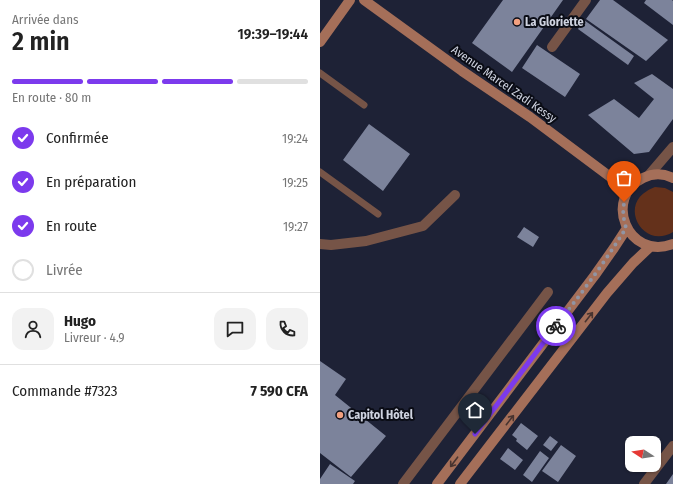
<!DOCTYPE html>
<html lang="fr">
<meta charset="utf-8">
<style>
body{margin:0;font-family:"Fira Sans Condensed",sans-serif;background:#f2f2f2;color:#222;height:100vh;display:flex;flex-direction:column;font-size:15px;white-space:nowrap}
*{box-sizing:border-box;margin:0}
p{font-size:13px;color:#767676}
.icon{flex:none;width:22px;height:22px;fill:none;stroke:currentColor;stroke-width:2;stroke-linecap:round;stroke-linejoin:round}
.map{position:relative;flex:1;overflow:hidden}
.drawer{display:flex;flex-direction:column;background:#fff;width:320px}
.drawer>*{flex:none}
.needle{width:26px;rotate:282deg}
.tools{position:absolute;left:305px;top:436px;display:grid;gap:8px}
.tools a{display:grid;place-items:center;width:36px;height:36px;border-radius:8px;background:#fff;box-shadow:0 1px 3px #0004;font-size:20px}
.pin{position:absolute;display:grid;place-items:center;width:34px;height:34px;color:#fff;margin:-41px -17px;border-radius:50% 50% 50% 0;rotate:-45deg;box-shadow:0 0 4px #0007}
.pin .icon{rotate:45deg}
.courier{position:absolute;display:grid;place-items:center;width:40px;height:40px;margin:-20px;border:3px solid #7c3aed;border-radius:50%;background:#fff;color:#222;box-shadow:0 1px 5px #0007}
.overview em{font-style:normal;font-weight:600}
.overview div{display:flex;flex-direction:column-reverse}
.overview{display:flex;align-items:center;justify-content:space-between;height:68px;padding:0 12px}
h1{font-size:26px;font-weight:600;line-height:30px}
.bar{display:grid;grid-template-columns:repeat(4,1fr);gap:6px 4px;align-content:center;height:48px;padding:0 12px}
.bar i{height:5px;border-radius:3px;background:#e0e0e0}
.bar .on{background:#7c3aed}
.bar p{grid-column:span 4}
.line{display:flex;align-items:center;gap:10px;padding:0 12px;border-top:1px solid #e0e0e0}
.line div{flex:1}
.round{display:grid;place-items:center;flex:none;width:42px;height:42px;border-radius:12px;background:#f2f2f2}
ol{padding:0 12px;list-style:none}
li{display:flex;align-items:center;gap:12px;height:44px}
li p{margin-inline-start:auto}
li .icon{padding:4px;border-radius:50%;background:#7c3aed;color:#fff;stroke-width:4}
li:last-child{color:#767676}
li i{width:22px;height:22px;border:2px solid #e0e0e0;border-radius:50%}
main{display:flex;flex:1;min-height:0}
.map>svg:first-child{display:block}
.green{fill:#64311b}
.building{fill:#7c839b}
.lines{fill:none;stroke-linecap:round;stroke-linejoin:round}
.lane{stroke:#765447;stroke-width:7}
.street{stroke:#765447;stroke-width:10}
.secondary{stroke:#a56f59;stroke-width:10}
.oneway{stroke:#483430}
.done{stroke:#9195a4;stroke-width:4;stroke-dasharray:0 7.2}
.route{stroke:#7c3aed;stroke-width:5}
.poi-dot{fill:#f2a07f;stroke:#0a0c15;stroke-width:1.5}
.labels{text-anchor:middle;stroke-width:4;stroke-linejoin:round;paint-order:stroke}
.poi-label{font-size:12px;font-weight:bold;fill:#cfd3e0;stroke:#0a0c15;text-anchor:start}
.street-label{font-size:12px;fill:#cfd3e0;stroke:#0a0c15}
</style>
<main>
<section class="drawer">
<div class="overview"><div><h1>2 min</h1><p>Arrivée dans</p></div><em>19:39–19:44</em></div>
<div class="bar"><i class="on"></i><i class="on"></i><i class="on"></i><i></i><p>En route · 80 m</p></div>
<ol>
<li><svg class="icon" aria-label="check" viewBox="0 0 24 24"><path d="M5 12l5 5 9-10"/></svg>Confirmée<p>19:24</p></li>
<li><svg class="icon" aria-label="check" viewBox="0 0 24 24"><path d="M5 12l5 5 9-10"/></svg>En préparation<p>19:25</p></li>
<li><svg class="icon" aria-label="check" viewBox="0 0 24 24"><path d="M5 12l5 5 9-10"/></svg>En route<p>19:27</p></li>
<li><i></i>Livrée</li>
</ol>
<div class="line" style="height:72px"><a class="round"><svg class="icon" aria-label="person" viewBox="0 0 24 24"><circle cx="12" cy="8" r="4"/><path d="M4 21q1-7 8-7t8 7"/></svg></a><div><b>Hugo</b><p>Livreur · 4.9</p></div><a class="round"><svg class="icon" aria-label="chat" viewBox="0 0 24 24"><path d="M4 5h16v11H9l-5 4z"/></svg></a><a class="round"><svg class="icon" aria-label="phone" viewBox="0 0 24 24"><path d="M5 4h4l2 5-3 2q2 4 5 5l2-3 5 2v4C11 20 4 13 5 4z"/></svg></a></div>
<div class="line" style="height:52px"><div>Commande #7323</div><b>7 590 CFA</b></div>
</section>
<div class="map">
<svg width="353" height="484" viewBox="0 0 353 484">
<rect width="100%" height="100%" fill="#1e2236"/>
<path class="green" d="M 335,187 L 345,188 L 353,192 L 353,232 C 324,250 299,207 327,191 C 329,189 333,188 335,187 Z"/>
<path class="building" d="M 183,0 L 243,0 L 192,72 L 152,43 Z
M 280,0 L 293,0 L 348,40 L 326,61 L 266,19 Z
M 326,0 L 352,0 L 353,1 L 353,25 L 324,3 Z
M 264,20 L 314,56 L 308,65 L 258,29 Z
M 217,45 L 260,74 L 245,97 L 202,68 Z
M 332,74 L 353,89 L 353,119 L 329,152 L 314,154 L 268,115 L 294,99 L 319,118 L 334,99 L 314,83 Z
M 49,124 L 90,154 L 63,191 L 23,160 Z
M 204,227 L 219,237 L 213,247 L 197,237 Z
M 0,361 L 26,379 L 15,395 L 66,436 L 31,477 L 0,453 Z
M 201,423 L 218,436 L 207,450 L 196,441 L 197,439 L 192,435 Z
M 230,436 L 238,442 L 231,451 L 223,445 Z
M 241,445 L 256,456 L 238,482 L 222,471 Z
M 188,448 L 203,460 L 195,470 L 180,459 Z
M 220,451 L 229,458 L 212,482 L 203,475 Z
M 10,464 L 35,481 L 33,484 L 0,484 L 0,479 Z
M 353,474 L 353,484 L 346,484 Z"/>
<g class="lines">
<path class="lane" d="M 0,73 L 44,105
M 0,172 L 58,214"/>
<path class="street" d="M 232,47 L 266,0
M 329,175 L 353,147
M 0,244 L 11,245 L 46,241 L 103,226 L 135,195
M 83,484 L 228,292
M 324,484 L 353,446"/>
<path class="secondary" d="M 44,0 L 142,71 L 210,117 L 289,176 L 309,189
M 0,42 L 30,0
M 353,178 C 343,173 333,173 323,178 C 283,197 307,261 353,244
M 117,484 L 275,275 L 294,248 L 307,228
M 140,484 L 287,293 L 313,263 L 331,246"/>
</g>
<defs><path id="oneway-shaft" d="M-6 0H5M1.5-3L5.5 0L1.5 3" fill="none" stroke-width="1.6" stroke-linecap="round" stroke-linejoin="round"/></defs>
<g class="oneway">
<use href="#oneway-shaft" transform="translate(269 317) rotate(-52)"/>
<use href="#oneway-shaft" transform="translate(190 420) rotate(-52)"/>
<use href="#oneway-shaft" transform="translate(134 462) rotate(127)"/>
</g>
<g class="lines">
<path class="done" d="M 236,326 C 261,294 285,262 306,228 L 303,215 L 304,202"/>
<path class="route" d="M 155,434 L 236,326"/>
</g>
<g class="poi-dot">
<circle cx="197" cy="22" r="4"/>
<circle cx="20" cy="415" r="4"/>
</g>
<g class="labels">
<g class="poi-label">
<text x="205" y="26">La Gloriette</text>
<text x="28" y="419">Capitol Hôtel</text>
</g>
<g class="street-label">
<text transform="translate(184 84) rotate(35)" y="4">Avenue Marcel Zadi Kessy</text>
</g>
</g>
</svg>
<div class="tools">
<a><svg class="needle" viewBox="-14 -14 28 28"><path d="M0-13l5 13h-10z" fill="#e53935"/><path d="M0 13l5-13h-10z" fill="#767676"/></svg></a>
</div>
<div class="pin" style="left:304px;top:202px;background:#ea580c"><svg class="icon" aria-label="bag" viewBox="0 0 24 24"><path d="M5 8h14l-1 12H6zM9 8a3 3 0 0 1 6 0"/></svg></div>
<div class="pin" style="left:155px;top:434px;background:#1f2937"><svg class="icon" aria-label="home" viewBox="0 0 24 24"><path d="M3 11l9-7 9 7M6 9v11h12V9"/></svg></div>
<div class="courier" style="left:236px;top:326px"><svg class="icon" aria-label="bike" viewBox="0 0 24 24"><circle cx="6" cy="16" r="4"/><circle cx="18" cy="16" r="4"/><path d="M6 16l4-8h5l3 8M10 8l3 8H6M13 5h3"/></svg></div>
</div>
</main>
